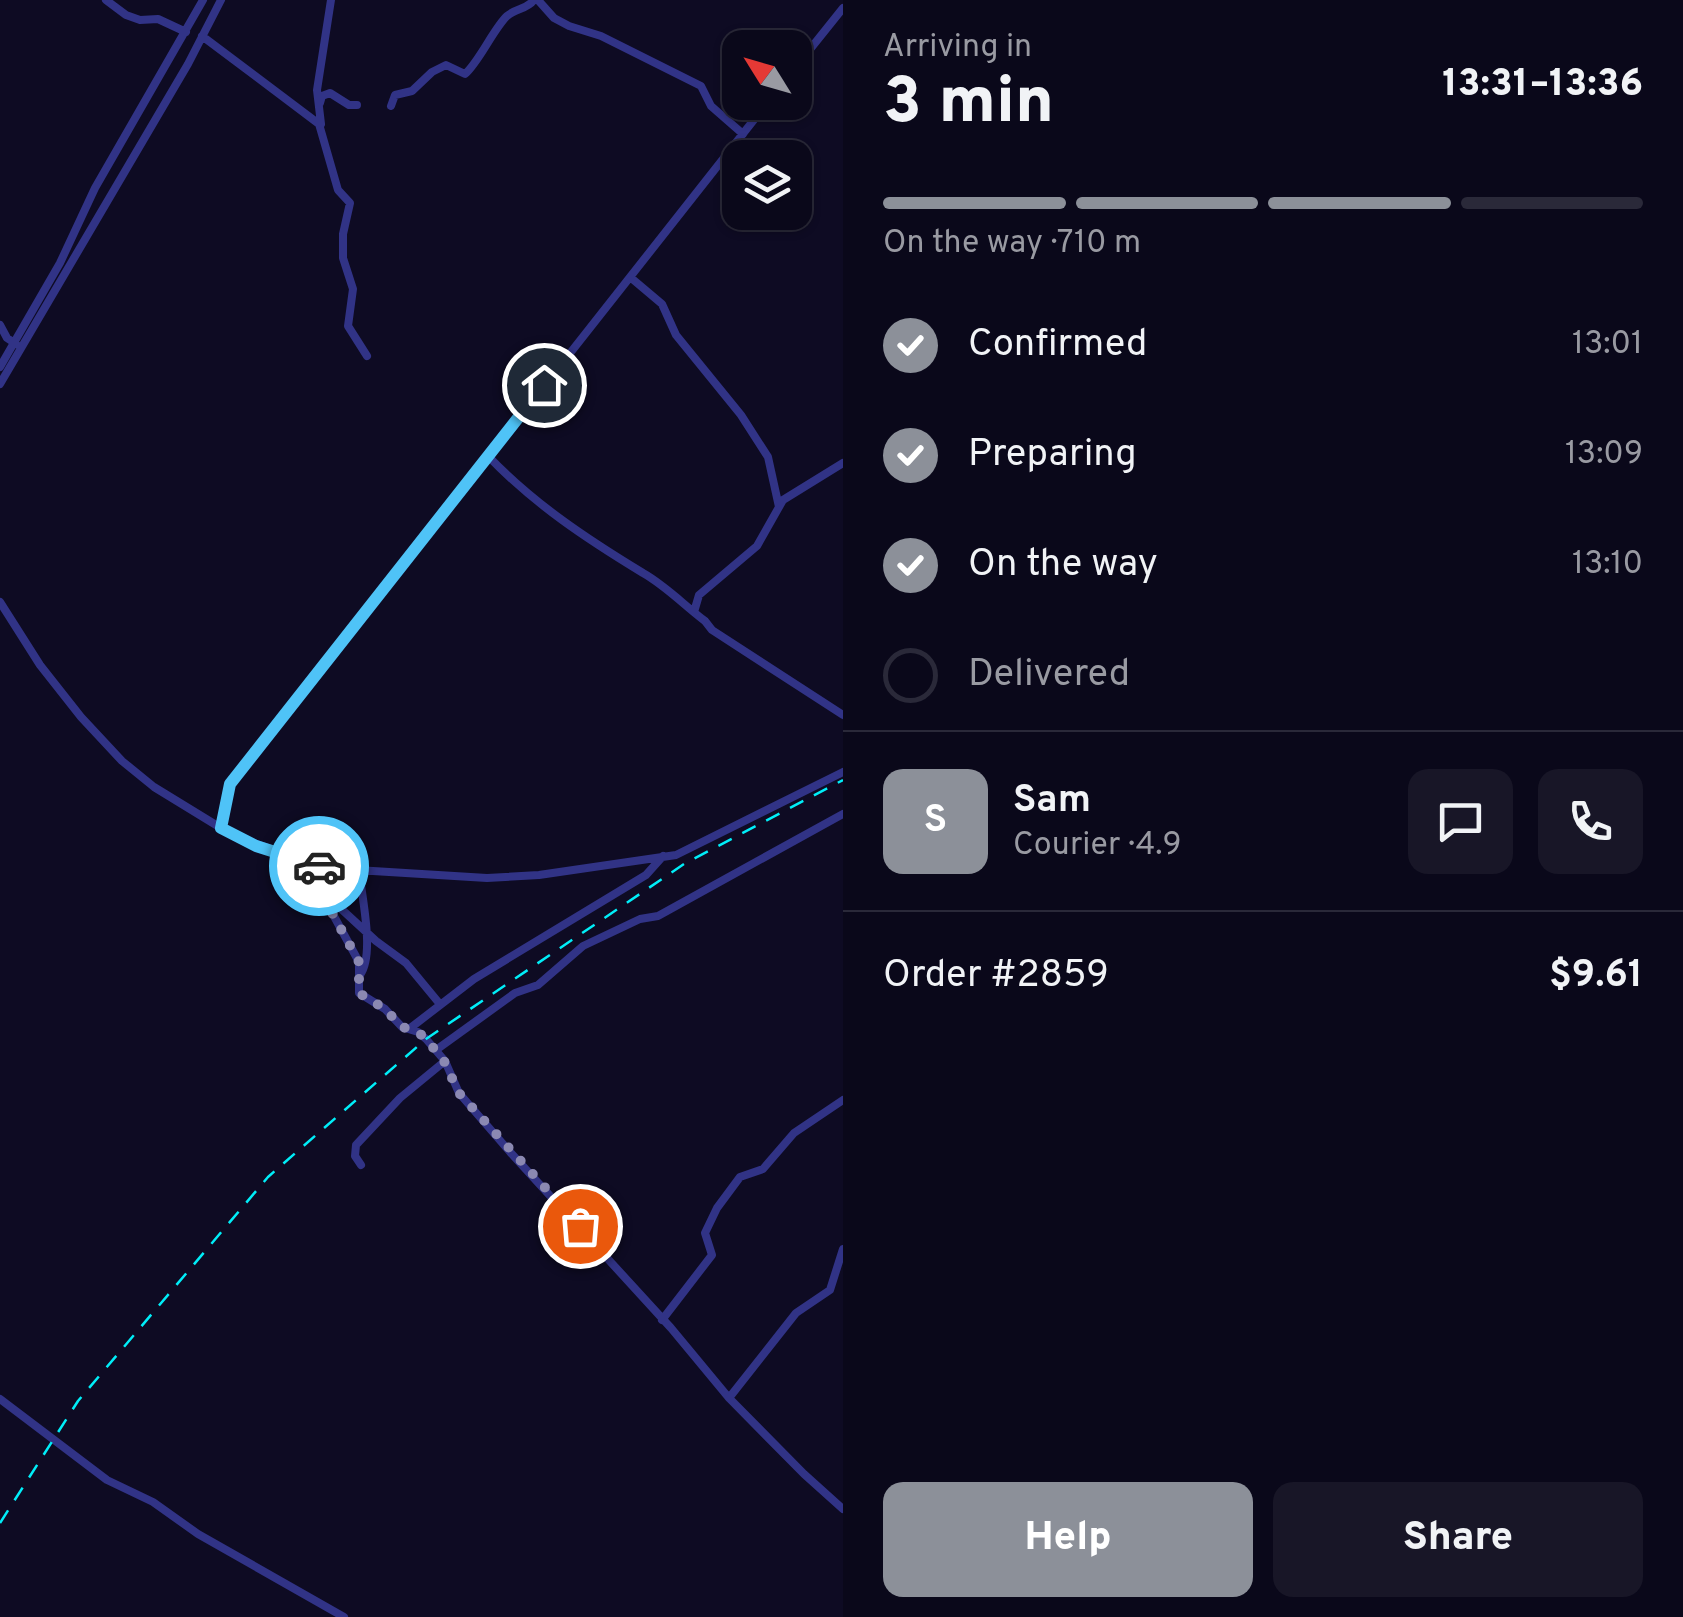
<!DOCTYPE html>
<meta charset="utf-8">
<style>
body{margin:0;font-family:Overpass,sans-serif;background:#181627;color:#f1f3f6;height:100vh;display:flex;flex-direction:column;font-size:38px;white-space:nowrap}
*{box-sizing:border-box;margin:0}
p{font-size:32px;color:#999aa2}
.icon{flex:none;width:55px;height:55px;fill:none;stroke:currentColor;stroke-width:2;stroke-linecap:round;stroke-linejoin:round}
.map{position:relative;flex:1;overflow:hidden}
.drawer{display:flex;flex-direction:column;background:#0a081a;width:840px}
.drawer>*{flex:none}
.needle{width:65px;rotate:307deg}
.tools{position:absolute;left:722px;top:30px;display:grid;gap:20px}
.tools a{display:grid;place-items:center;width:90px;height:90px;border-radius:20px;background:#0a081a;box-shadow:0 2px 8px #0004,0 0 0 2px #2a2939;font-size:50px}
.pin{position:absolute;display:grid;place-items:center;width:85px;height:85px;color:#fff;margin:-42px;border:5px solid #fff;border-radius:50%;box-shadow:0 2px 10px #0007}
.courier{position:absolute;display:grid;place-items:center;width:100px;height:100px;margin:-50px;border:8px solid #4fc3f7;border-radius:50%;background:#fff;color:#222;box-shadow:0 2px 12px #0007}
.headline em{font-style:normal;font-weight:800}
.headline div{display:flex;flex-direction:column-reverse}
.headline{display:flex;align-items:center;justify-content:space-between;height:170px;padding:0 40px}
h1{font-size:65px;font-weight:800;line-height:75px}
.bar{display:grid;grid-template-columns:repeat(4,1fr);gap:15px 10px;align-content:center;height:120px;padding:0 40px}
.bar i{height:12px;border-radius:8px;background:#2a2939}
.bar .active{background:#8c9099}
.bar p{grid-column:span 4}
.line{display:flex;align-items:center;gap:25px;padding:0 40px;border-top:2px solid #2a2939}
.line div{flex:1}
.round{display:grid;place-items:center;flex:none;width:105px;height:105px;border-radius:20px;background:#181627}
ol{padding:0 40px;list-style:none}
li{display:flex;align-items:center;gap:30px;height:110px}
li p{margin-inline-start:auto}
li .icon{padding:10px;border-radius:50%;background:#8c9099;color:#fff;stroke-width:4}
li:last-child{color:#999aa2}
li i{width:55px;height:55px;border:5px solid #2a2939;border-radius:50%}
.button{display:flex;gap:20px;margin-top:auto;padding:20px 40px}
.button a{flex:1;height:115px;border-radius:20px;background:#8c9099;color:#fff;font-size:40px;font-weight:800;line-height:115px;text-align:center}
.button a+a{background:#181627;color:#f1f3f6}
main{display:flex;flex:1;min-height:0}
.map>svg:first-child{display:block}
.lines{fill:none;stroke-linecap:round;stroke-linejoin:round}
.minor{stroke:#313386;stroke-width:8}
.rail{stroke:#00eef8;stroke-width:2.5;stroke-dasharray:15 12;stroke-linecap:butt}
.done{stroke:#8b89b2;stroke-width:10;stroke-dasharray:0 18}
.route{stroke:#4fc3f7;stroke-width:12}
</style>
<main>
<div class="map">
<svg width="843" height="1617" viewBox="0 0 843 1617">
<rect width="100%" height="100%" fill="#0e0b23"/>
<g class="lines">
<path class="minor" d="M 106,0 L 126,15 L 140,20 L 158,19 L 186,32
M 538,0 L 554,18 L 569,26 L 601,36 L 701,86 L 711,106 L 743,134
M 202,36 L 319,124 L 338,190 L 350,203 L 343,234 L 343,258 L 353,289 L 348,326 L 367,356
M 795,68 L 843,8
M 320,103 L 322,96 L 330,93 L 349,105 L 357,105
M 391,106 L 395,95 L 412,91 L 432,72 L 446,65 L 465,74 C 479,62 494,28 507,16 C 516,8 526,10 534,0
M 321,124 L 317,90 L 331,0
M 630,277 L 662,304 L 676,335 L 741,415 L 768,457 L 779,507
M 0,325 L 7,338 L 16,344
M 0,367 L 60,263 L 95,188 L 203,0
M 0,384 L 188,64 L 221,0
M 488,456 C 534,504 587,539 643,573 C 666,586 685,606 705,621 L 712,630 L 843,715
M 0,602 L 40,665 L 81,717 L 122,761 L 154,787 L 234,836 L 324,868 L 487,878 L 539,875 L 676,855 L 843,772
M 694,612 L 699,595 L 757,546 L 783,500 L 843,463
M 221,828 L 228,791 L 236,777 L 768,102
M 324,868 L 327,877 L 324,898 L 359,962 L 359,993 L 385,1009 L 402,1027 L 418,1032 L 426,1039 L 445,1061 L 459,1093 L 510,1152 L 671,1328 L 729,1398 L 804,1474 L 843,1509
M 359,871 C 362,897 375,955 360,975
M 328,905 L 338,906 L 376,941 L 406,963 L 439,1003
M 409,1029 L 474,979 L 646,875 L 663,856
M 436,1050 L 515,993 L 538,985 L 583,946 L 640,919 L 658,916 L 843,814
M 361,1165 L 355,1156 L 356,1145 L 400,1098 L 445,1061
M 662,1320 L 712,1255 L 705,1233 L 717,1208 L 740,1177 L 763,1169 L 794,1133 L 843,1100
M 729,1398 L 796,1313 L 830,1290 L 843,1249
M 0,1399 L 107,1480 L 153,1502 L 198,1534 L 344,1617"/>
<path class="rail" d="M 0,1523 L 78,1401 L 268,1177 L 426,1039 L 684,864 L 843,780"/>
</g>
<g class="lines">
<path class="done" d="M 319,866 L 324,868 L 327,881 L 324,898 L 359,962 L 359,993 L 385,1009 L 402,1027 L 418,1032 L 426,1039 L 444,1061 L 459,1093 L 580,1226"/>
<path class="route" d="M 319,866 L 256,846 L 221,828 L 230,784 L 544,385"/>
</g>
</svg>
<div class="tools">
<a><svg class="needle" viewBox="-14 -14 28 28"><path d="M0-13l5 13h-10z" fill="#e53935"/><path d="M0 13l5-13h-10z" fill="#999aa2"/></svg></a>
<a><svg class="icon" aria-label="layers" viewBox="0 0 24 24"><path d="M12 4l9 5-9 5-9-5zM3 14l9 5 9-5"/></svg></a>
</div>
<div class="pin" style="left:580px;top:1226px;background:#ea580c"><svg class="icon" aria-label="bag" viewBox="0 0 24 24"><path d="M5 8h14l-1 12H6zM9 8a3 3 0 0 1 6 0"/></svg></div>
<div class="pin" style="left:544px;top:385px;background:#1f2937"><svg class="icon" aria-label="home" viewBox="0 0 24 24"><path d="M3 11l9-7 9 7M6 9v11h12V9"/></svg></div>
<div class="courier" style="left:319px;top:866px"><svg class="icon" aria-label="car" viewBox="0 0 24 24"><path d="M5 17H2v-5l4-1 3-4h7l3 4 3 1v5h-3M9 17h6M6 11h13"/><circle cx="7" cy="17" r="2"/><circle cx="17" cy="17" r="2"/></svg></div>
</div>
<section class="drawer">
<div class="headline"><div><h1>3 min</h1><p>Arriving in</p></div><em>13:31–13:36</em></div>
<div class="bar"><i class="active"></i><i class="active"></i><i class="active"></i><i></i><p>On the way · 710 m</p></div>
<ol>
<li><svg class="icon" aria-label="check" viewBox="0 0 24 24"><path d="M5 12l5 5 9-10"/></svg>Confirmed<p>13:01</p></li>
<li><svg class="icon" aria-label="check" viewBox="0 0 24 24"><path d="M5 12l5 5 9-10"/></svg>Preparing<p>13:09</p></li>
<li><svg class="icon" aria-label="check" viewBox="0 0 24 24"><path d="M5 12l5 5 9-10"/></svg>On the way<p>13:10</p></li>
<li><i></i>Delivered</li>
</ol>
<div class="line" style="height:180px"><b class="round" style="background:#8c9099;color:#fff">S</b><div><b>Sam</b><p>Courier · 4.9</p></div><a class="round"><svg class="icon" aria-label="chat" viewBox="0 0 24 24"><path d="M4 5h16v11H9l-5 4z"/></svg></a><a class="round"><svg class="icon" aria-label="phone" viewBox="0 0 24 24"><path d="M5 4h4l2 5-3 2q2 4 5 5l2-3 5 2v4C11 20 4 13 5 4z"/></svg></a></div>
<div class="line" style="height:130px"><div>Order #2859</div><b>$9.61</b></div>
<div class="button"><a>Help</a><a>Share</a></div>
</section>
</main>
